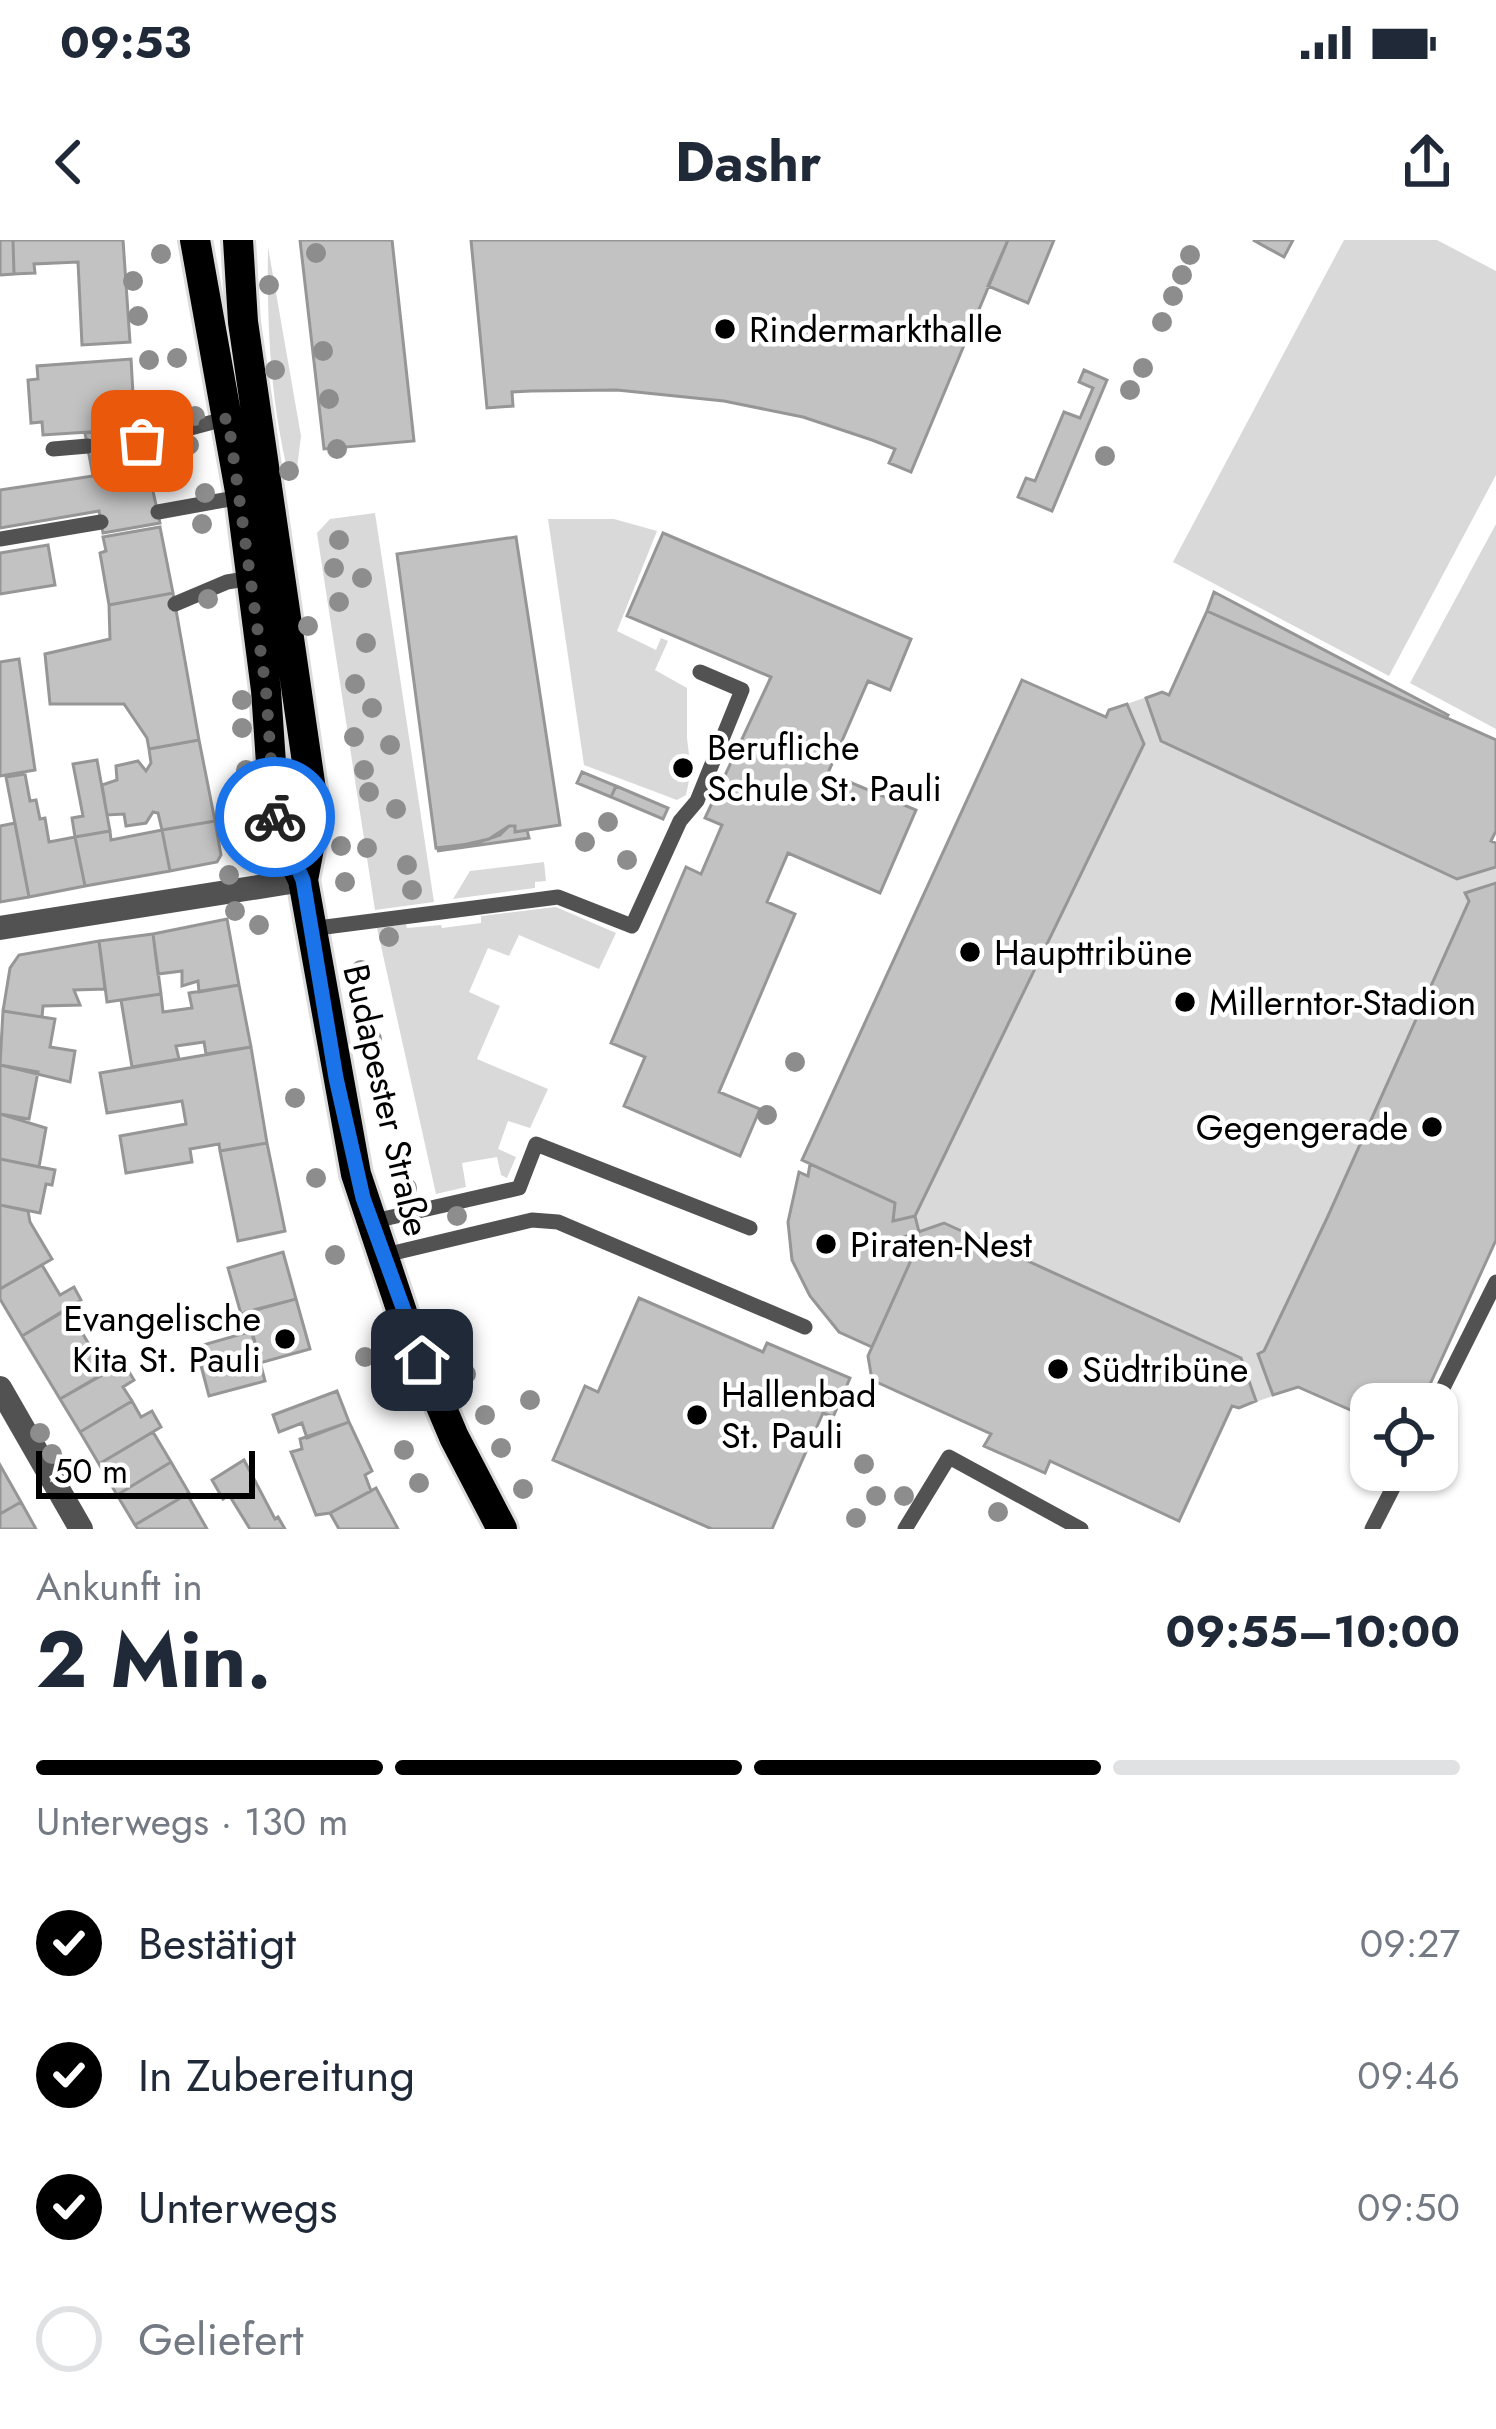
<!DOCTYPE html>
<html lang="de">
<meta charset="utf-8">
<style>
body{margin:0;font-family:Jost,sans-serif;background:#f6f6f7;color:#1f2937;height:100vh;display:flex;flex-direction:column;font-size:45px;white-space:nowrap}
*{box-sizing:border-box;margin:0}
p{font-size:39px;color:#747a83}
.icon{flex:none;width:66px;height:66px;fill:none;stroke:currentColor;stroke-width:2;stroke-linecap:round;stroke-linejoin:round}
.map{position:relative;height:1289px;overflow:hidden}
.drawer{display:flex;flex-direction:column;background:#fff;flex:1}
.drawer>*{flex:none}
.buttons{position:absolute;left:1350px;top:1143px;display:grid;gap:24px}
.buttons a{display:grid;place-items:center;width:108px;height:108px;border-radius:24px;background:#fff;box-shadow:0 3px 9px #0004;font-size:60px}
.scale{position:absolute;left:36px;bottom:30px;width:219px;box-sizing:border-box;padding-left:12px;border:6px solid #000;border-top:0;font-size:33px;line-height:42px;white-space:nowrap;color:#000;-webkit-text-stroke:9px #fff;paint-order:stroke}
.pin{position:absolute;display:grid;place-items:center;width:102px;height:102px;color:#fff;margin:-51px;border-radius:24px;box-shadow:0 6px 18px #0006}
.courier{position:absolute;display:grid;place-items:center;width:120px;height:120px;margin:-60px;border:9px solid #1a73e8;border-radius:50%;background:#fff;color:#222;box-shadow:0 3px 15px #0007}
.overview em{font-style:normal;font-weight:700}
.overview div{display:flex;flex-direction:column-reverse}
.overview{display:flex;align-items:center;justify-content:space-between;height:204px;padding:0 36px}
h1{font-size:78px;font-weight:700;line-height:90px}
.bar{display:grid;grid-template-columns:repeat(4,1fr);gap:18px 12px;align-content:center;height:144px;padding:0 36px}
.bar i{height:15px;border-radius:9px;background:#e0e1e3}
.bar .on{background:#000}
.bar p{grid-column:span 4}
ol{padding:0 36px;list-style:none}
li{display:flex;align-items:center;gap:36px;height:132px}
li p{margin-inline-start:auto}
li .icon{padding:12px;border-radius:50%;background:#000;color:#fff;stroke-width:4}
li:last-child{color:#747a83}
li i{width:66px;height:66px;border:6px solid #e0e1e3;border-radius:50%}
.status{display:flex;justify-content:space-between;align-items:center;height:84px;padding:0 60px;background:#fff;direction:ltr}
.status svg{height:33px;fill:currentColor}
header{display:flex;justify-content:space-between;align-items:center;height:156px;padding:0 36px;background:#fff;font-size:54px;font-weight:700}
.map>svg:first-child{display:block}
.green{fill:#d9d9d9}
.building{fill:#c2c2c2;stroke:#969696;stroke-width:3}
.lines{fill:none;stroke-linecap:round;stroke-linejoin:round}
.primary-casing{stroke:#dbdbdb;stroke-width:36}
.service{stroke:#525252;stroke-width:15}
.minor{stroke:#525252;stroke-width:24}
.primary{stroke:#000;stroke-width:30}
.tree{fill:#8d8d8d}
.done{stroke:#595959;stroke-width:12;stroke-dasharray:0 21.6}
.route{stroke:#1a73e8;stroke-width:15}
.poi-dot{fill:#000;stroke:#fff;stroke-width:4.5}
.labels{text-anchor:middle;stroke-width:9;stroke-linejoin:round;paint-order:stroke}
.poi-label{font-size:36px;fill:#000;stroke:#fff;text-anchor:start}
.street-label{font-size:36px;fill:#000;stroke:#fff}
</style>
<div class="status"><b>09:53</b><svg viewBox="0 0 49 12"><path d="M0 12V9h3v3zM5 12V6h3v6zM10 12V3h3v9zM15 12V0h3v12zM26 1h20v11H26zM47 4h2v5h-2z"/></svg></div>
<header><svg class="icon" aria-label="back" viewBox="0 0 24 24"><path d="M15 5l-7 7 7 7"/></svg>Dashr<svg class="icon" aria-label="share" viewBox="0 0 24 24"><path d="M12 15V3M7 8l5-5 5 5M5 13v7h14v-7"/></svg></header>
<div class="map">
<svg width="1496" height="1289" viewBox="0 0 1496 1289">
<rect width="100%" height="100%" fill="#fff"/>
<path class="green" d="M 1344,0 L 1437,0 L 1496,31 L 1496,235 L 1389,436 L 1173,322 Z
M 268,7 L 301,196 L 296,236 L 289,237 C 270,158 267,88 268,7 Z
M 375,273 L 434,662 L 375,670 L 317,293 L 330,279 Z
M 614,279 L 657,291 L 617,391 L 656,410 L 661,398 L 668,401 L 655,430 L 687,448 L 687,498 L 691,531 L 686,555 L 677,560 L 584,525 L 548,279 Z
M 1496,284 L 1496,489 L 1410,443 Z
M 1207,371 L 1496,500 L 1496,590 L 1491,601 L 1496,604 L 1496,1000 L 1421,1164 L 1371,1164 L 1371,1179 L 1298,1147 L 1239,1168 L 1232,1166 L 1179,1281 L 1051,1222 L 1045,1233 L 984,1206 L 990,1193 L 872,1140 L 868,1116 L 872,1107 C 795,1073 778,1009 799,932 L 808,935 L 810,924 L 802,920 L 1022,440 L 1105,477 L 1109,470 L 1162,452 L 1169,455 Z
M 544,622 L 546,641 L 535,642 L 535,648 L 453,659 L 470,631 Z
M 556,667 L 616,693 L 599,729 L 519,695 L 509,716 L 488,708 L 469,752 L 500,766 L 477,819 L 548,849 L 530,888 L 508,881 L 498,909 L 516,917 L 507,938 L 501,935 L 497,917 L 462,923 L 466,947 L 436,954 L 377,688 L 406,684 L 407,688 L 441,685 L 442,688 L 481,683 L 481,676 Z"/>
<path class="building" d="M 0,0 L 13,0 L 14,34 L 0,35 Z
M 13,0 L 123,0 L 130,102 L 82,105 L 78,22 L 34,24 L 35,33 L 14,34 Z
M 300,0 L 392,0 L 414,201 L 324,209 Z
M 471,0 L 1008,0 L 911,232 L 889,223 L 895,209 L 872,200 L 803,177 L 724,161 L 617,150 L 531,151 L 512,152 L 513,166 L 487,168 Z
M 1008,0 L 1054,0 L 1028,63 L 988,46 Z
M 1253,0 L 1293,0 L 1284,17 Z
M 131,119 L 135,189 L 43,195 L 42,182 L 31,183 L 28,140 L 38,139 L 37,126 Z
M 1084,130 L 1107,140 L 1052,271 L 1018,257 L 1026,238 L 1035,241 L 1064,172 L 1080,178 L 1093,148 L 1079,142 Z
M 135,189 L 143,191 L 142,201 L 160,283 L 103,293 L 99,271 L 0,288 L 0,250 L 93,236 L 85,193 Z
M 160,287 L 173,353 L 109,365 L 100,313 L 106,311 L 103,297 Z
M 663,293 L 911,399 L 890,450 L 868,441 L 828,533 L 916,570 L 880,653 L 788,613 L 767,662 L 795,674 L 719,852 L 760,869 L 740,916 L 624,866 L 645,817 L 611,803 L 686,627 L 701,634 L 722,585 L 705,578 L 771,437 L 627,376 Z
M 516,297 L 560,585 L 515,592 L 515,586 L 509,586 L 500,595 L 477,603 L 436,608 L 397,314 Z
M 48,305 L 55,345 L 0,354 L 0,313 Z
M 1214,352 L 1448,475 L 1446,478 L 1207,371 Z
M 173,353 L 199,500 L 149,509 L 147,498 L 124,464 L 50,464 L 45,414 L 110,399 L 109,365 Z
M 1207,371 L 1496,500 L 1496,591 L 1491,601 L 1496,603 L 1496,627 L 1457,639 L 1161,501 L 1146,458 L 1162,452 L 1169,455 Z
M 19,419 L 35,530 L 0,536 L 0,422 Z
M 1022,440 L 1106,477 L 1109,470 L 1127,464 L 1144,504 L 915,976 L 893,981 L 895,963 L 802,920 Z
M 199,500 L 215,581 L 162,590 L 158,573 L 153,572 L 146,583 L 126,586 L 124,574 L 107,575 L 102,545 L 117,540 L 116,526 L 138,521 L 146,531 L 151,523 L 149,509 Z
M 97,520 L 110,591 L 75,597 L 72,578 L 83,576 L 73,524 Z
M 582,532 L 616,546 L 611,557 L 577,543 Z
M 25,534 L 30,561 L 36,560 L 40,579 L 45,578 L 49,602 L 75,597 L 85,646 L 29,657 L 6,537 Z
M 616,546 L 668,568 L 663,579 L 611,557 Z
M 215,581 L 221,615 L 217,622 L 170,631 L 162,590 Z
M 15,583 L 29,657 L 0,662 L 0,586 Z
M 509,586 L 515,586 L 515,592 L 527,590 L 529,598 L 437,611 L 489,599 Z
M 162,590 L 170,631 L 85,646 L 75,597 L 110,591 L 111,600 Z
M 1496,643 L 1496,1000 L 1421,1164 L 1371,1164 L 1371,1179 L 1298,1147 L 1273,1155 L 1258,1114 L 1264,1111 L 1328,976 L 1469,661 L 1465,653 Z
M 227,679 L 239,745 L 199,752 L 198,741 L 182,746 L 182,731 L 158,734 L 153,694 Z
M 153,694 L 161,754 L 107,762 L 99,701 Z
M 99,701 L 105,749 L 74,750 L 80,765 L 43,766 L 42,777 L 3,771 L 10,728 L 19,715 Z
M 239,745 L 251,807 L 206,814 L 204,802 L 176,806 L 179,819 L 132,827 L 121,760 L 161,754 L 163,772 L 192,768 L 189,753 Z
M 3,771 L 55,779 L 50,807 L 75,811 L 70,842 L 0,825 Z
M 251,807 L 267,903 L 220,911 L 219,904 L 190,909 L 192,922 L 126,933 L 120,896 L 186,884 L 182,861 L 107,873 L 100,833 Z
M 0,825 L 38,832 L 29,879 L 0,874 Z
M 0,874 L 46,888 L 39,927 L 0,919 Z
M 267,903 L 285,991 L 238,1001 L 220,911 Z
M 0,919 L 55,930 L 52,945 L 46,944 L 40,973 L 0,965 Z
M 810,924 L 895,963 L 893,981 L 915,976 L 919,992 L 901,998 L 905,1016 L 912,1018 L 872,1107 L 839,1092 L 810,1056 L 792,1020 L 788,982 L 799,932 L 808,936 Z
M 0,965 L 28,971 L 30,982 L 52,1019 L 0,1049 Z
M 944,983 L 1241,1118 L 1256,1161 L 1239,1168 L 1232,1166 L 1179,1281 L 1050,1221 L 1045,1233 L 984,1206 L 991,1194 L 872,1140 L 868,1116 L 912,1018 L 905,1016 L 901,998 Z
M 283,1012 L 296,1059 L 241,1074 L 228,1028 Z
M 42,1025 L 60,1055 L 74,1047 L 81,1060 L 22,1096 L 0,1059 L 0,1049 Z
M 639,1058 L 763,1112 L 767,1103 L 850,1138 L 833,1177 L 823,1173 L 772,1289 L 712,1289 L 553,1220 L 585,1146 L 598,1152 Z
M 296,1059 L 310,1109 L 260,1123 L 246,1072 Z
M 68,1069 L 106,1133 L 60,1159 L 22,1096 Z
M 252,1091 L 265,1141 L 209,1156 L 196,1107 Z
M 123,1122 L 134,1140 L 123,1147 L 132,1161 L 80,1192 L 60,1159 Z
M 337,1151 L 349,1182 L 307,1198 L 302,1183 L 279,1192 L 273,1175 Z
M 132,1161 L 141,1177 L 152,1171 L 161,1187 L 99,1224 L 80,1192 Z
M 349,1182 L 372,1231 L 365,1235 L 371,1251 L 330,1273 L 316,1275 L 291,1212 L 302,1209 L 300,1199 Z
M 153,1192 L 171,1222 L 117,1255 L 99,1224 Z
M 244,1220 L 275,1279 L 278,1277 L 285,1289 L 250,1289 L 229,1255 L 223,1259 L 212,1240 Z
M 171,1222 L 189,1253 L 135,1285 L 117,1255 Z
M 0,1225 L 21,1262 L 0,1274 Z
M 376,1248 L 398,1289 L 339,1289 L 330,1273 Z
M 187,1254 L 207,1289 L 138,1289 L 135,1285 Z
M 21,1262 L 36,1289 L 0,1289 L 0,1274 Z"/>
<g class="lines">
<defs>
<path id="primary" d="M 195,0 L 241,257 L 266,450 L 275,582 L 303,640 L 356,934 L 405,1081 L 454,1197 L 502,1289
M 238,0 L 243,82 L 315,577 L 303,640"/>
</defs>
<use href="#primary" class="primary-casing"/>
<path class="service" d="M 142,201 L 228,178
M 53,209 L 88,206
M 158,272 L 241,257
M 0,299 L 101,282
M 175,364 L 227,342 L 252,338
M 310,689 L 558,657 L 632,686 L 680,581 L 697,561 L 742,450 L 700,432
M 370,982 L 519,948 L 536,904 L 750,988
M 381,1016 L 532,980 L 558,982 L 805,1087
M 1435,1164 L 1496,1042
M 905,1289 L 949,1217 L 1081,1289
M 1372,1289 L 1402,1230"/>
<path class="minor" d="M 0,688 L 303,640
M 0,1148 L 81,1289"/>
<use href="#primary" class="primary"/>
</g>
<g class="tree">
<circle cx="316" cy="13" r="10"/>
<circle cx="161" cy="14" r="10"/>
<circle cx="1190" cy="15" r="10"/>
<circle cx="1182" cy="35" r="10"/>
<circle cx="133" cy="41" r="10"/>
<circle cx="269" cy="45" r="10"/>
<circle cx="1173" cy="56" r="10"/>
<circle cx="138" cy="76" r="10"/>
<circle cx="1162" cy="82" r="10"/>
<circle cx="323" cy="111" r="10"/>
<circle cx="177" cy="118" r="10"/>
<circle cx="149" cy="120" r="10"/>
<circle cx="1143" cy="128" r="10"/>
<circle cx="275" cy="130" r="10"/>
<circle cx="1130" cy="150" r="10"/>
<circle cx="329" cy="159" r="10"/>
<circle cx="160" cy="167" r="10"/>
<circle cx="195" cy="176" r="10"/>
<circle cx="189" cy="205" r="10"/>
<circle cx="337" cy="209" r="10"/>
<circle cx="1105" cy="216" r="10"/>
<circle cx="289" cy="231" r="10"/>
<circle cx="205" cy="253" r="10"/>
<circle cx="202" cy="284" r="10"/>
<circle cx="339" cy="300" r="10"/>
<circle cx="334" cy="328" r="10"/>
<circle cx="362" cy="338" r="10"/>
<circle cx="208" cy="359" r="10"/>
<circle cx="339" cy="362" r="10"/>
<circle cx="308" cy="386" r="10"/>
<circle cx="366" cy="403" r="10"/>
<circle cx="355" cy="444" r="10"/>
<circle cx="242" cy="460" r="10"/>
<circle cx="372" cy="468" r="10"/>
<circle cx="242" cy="488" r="10"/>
<circle cx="354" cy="497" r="10"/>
<circle cx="390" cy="505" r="10"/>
<circle cx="246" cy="530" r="10"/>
<circle cx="364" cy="530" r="10"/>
<circle cx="369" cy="552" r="10"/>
<circle cx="396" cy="569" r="10"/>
<circle cx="608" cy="582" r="10"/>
<circle cx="251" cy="592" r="10"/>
<circle cx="585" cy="602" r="10"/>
<circle cx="341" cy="606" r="10"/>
<circle cx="367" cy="608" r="10"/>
<circle cx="627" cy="620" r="10"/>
<circle cx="407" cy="625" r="10"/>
<circle cx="229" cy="635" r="10"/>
<circle cx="345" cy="642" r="10"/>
<circle cx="412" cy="650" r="10"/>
<circle cx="235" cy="671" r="10"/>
<circle cx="259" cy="685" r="10"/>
<circle cx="389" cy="697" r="10"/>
<circle cx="361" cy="730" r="10"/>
<circle cx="372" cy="799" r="10"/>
<circle cx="795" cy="822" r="10"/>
<circle cx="295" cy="858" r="10"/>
<circle cx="767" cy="875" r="10"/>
<circle cx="316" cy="938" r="10"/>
<circle cx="407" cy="948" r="10"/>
<circle cx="457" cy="976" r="10"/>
<circle cx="335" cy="1015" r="10"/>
<circle cx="365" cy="1117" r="10"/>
<circle cx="466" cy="1134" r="10"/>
<circle cx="384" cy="1153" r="10"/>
<circle cx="530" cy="1160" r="10"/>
<circle cx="485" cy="1175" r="10"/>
<circle cx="40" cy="1193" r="10"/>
<circle cx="501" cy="1208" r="10"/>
<circle cx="404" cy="1210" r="10"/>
<circle cx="52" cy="1214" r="10"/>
<circle cx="864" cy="1224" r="10"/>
<circle cx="419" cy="1243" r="10"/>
<circle cx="523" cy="1249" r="10"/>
<circle cx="876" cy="1256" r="10"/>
<circle cx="904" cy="1256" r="10"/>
<circle cx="998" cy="1272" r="10"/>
<circle cx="856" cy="1278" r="10"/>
</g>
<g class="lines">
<path class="done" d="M 142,201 L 228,178 L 266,450 L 275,577"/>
<path class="route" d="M 275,577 L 303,640 L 336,838 L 363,958 L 422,1120"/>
</g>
<g class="poi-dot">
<circle cx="725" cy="89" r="12"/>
<circle cx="683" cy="528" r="12"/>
<circle cx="970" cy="712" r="12"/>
<circle cx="1185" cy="762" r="12"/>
<circle cx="1432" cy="887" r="12"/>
<circle cx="826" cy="1004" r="12"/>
<circle cx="285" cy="1099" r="12"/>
<circle cx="1058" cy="1129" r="12"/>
<circle cx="697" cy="1175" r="12"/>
</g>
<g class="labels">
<g class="poi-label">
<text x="749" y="102">Rindermarkthalle</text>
<text x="707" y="520">Berufliche<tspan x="707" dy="41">Schule St. Pauli</tspan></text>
<text x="994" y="725">Haupttribüne</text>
<text x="1209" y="775">Millerntor-Stadion</text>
<text x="1408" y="900" text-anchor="end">Gegengerade</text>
<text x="850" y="1017">Piraten-Nest</text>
<text x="261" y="1091" text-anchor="end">Evangelische<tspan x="261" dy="41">Kita St. Pauli</tspan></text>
<text x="1082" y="1142">Südtribüne</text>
<text x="721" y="1167">Hallenbad<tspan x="721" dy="41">St. Pauli</tspan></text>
</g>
<g class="street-label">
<text transform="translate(387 860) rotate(77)" y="13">Budapester Straße</text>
</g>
</g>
</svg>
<div class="buttons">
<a><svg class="icon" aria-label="locate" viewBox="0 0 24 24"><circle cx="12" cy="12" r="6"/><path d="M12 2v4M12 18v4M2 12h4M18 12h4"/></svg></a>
</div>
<div class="scale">50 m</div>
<div class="pin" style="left:142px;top:201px;background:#ea580c"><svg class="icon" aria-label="bag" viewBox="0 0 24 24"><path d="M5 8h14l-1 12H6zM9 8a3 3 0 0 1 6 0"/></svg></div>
<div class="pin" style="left:422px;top:1120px;background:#1f2937"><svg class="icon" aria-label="home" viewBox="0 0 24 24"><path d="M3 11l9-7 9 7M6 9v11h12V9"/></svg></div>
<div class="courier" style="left:275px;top:577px"><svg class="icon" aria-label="bike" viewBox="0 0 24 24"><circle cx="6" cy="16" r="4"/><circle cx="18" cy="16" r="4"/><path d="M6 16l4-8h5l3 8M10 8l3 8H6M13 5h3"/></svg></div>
</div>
<section class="drawer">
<div class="overview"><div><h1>2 Min.</h1><p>Ankunft in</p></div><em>09:55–10:00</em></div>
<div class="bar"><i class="on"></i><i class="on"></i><i class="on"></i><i></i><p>Unterwegs · 130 m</p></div>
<ol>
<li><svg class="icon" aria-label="check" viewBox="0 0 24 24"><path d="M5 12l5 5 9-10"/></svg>Bestätigt<p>09:27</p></li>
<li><svg class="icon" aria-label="check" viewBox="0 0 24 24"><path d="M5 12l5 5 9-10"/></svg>In Zubereitung<p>09:46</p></li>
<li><svg class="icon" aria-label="check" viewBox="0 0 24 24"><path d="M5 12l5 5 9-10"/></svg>Unterwegs<p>09:50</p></li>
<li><i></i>Geliefert</li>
</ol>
</section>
